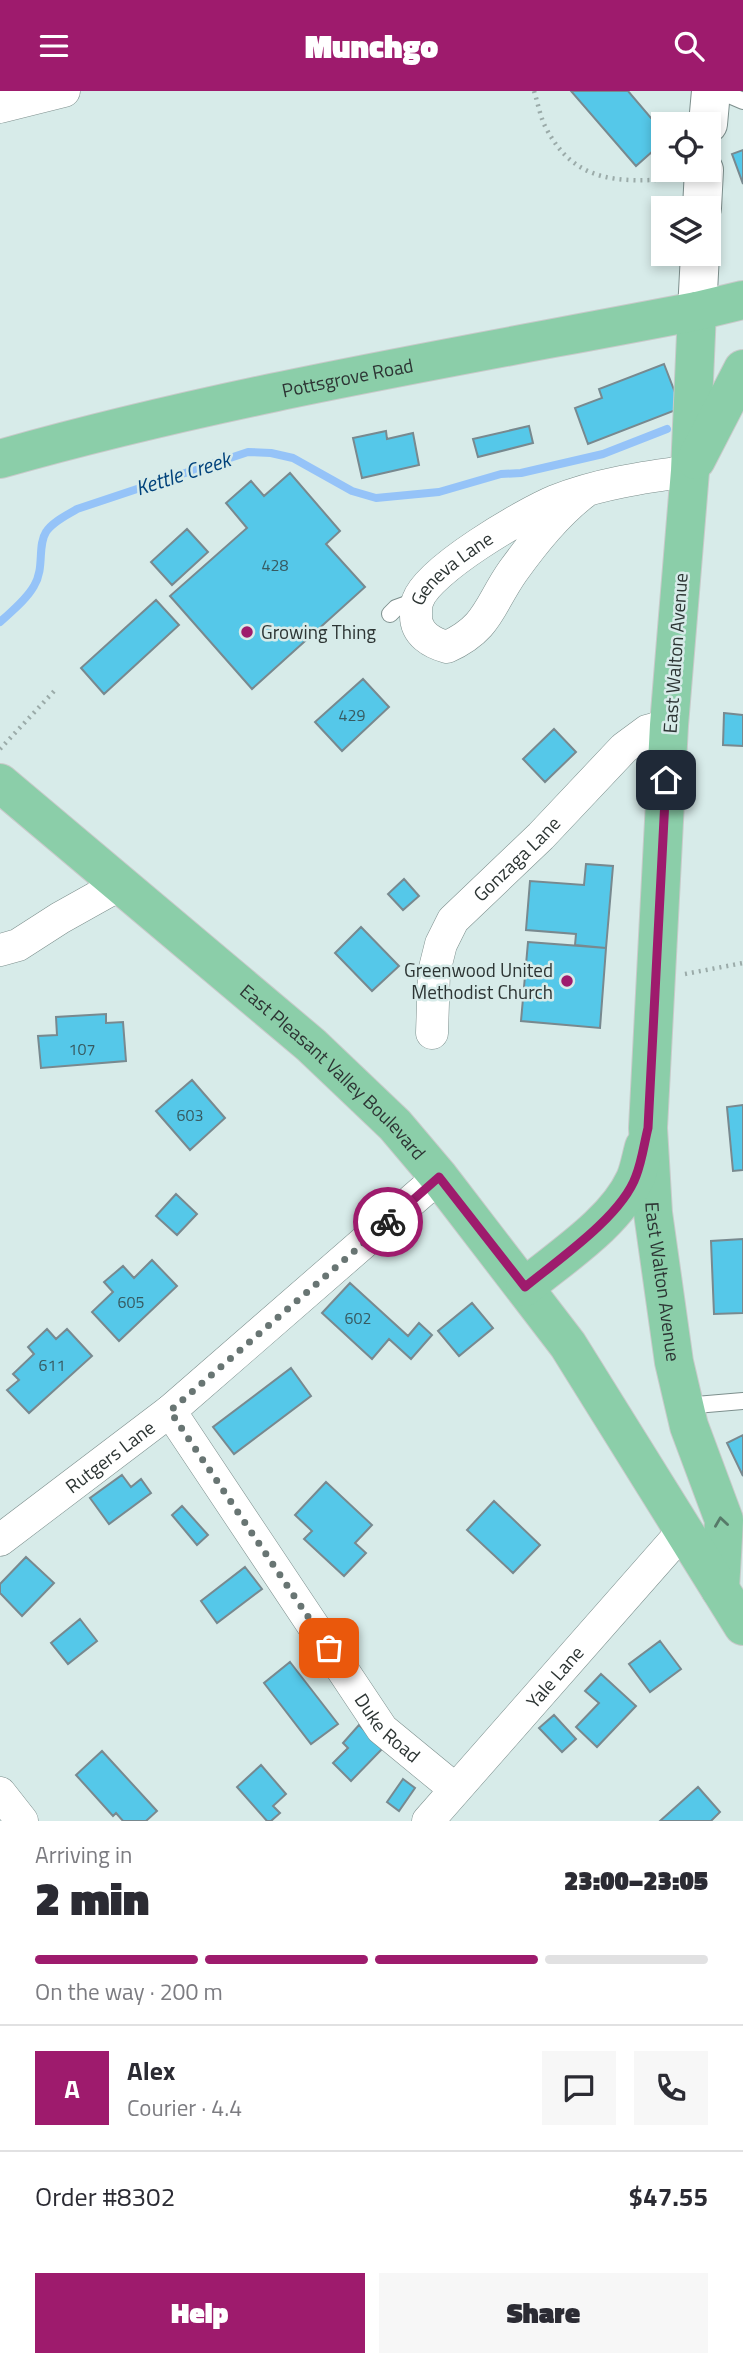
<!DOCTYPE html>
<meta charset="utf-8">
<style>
body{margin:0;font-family:"Titillium Web",sans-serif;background:#f7f7f7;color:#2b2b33;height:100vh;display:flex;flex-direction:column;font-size:26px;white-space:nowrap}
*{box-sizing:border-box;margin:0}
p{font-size:23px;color:#7c7c81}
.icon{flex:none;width:38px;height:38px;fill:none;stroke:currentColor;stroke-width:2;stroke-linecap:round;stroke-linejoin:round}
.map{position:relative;height:1730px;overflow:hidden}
.panel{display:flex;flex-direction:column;background:#fff;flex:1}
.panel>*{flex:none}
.controls{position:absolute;left:651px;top:21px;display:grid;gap:14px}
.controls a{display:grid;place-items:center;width:70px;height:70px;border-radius:0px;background:#fff;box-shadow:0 4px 10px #0003;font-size:35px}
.pin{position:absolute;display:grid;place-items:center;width:60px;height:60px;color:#fff;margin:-30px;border-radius:14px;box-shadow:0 4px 10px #0006}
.courier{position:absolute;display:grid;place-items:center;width:70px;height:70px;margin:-35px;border:5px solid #9e1b6d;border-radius:50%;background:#fff;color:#222;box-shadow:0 2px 9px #0007}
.headline em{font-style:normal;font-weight:800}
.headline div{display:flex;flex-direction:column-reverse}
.headline{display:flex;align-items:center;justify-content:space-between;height:119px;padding:0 35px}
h1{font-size:46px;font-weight:800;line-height:52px}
.bar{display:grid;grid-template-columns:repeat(4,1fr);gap:10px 7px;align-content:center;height:84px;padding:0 35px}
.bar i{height:9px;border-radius:5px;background:#e1e1e2}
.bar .selected{background:#9e1b6d}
.bar p{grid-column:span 4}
.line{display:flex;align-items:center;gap:18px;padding:0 35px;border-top:2px solid #e1e1e2}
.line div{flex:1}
.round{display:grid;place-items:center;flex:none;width:74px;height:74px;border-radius:0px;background:#f7f7f7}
.primary-button{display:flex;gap:14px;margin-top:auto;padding:14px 35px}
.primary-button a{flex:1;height:80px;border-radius:0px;background:#9e1b6d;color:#fff;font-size:28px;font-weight:800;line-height:80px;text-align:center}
.primary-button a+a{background:#f7f7f7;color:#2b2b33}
header{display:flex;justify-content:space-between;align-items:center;height:91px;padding:0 35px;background:#9e1b6d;color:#fff;font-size:32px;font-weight:800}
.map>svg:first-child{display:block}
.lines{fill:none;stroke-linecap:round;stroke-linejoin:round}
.stream{stroke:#95c3f8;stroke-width:8}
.building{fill:#55c8e9;stroke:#78898f;stroke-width:2}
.service-casing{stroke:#7d8f8d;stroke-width:18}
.minor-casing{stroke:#7d8f8d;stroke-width:33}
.secondary-casing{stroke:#7d8f8d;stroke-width:40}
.primary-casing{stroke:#c8caca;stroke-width:40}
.path{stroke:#9baba9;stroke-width:4.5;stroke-dasharray:2 5;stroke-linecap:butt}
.service{stroke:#fff;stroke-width:16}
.minor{stroke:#fff;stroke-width:32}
.secondary{stroke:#fff;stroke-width:38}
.primary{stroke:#8bcea9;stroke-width:38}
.oneway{stroke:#577a69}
.done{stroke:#687573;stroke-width:7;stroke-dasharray:0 12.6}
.route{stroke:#9e1b6d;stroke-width:9}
.poi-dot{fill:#9e1b6d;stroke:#d7ebe9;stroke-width:2.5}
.labels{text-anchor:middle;stroke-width:5;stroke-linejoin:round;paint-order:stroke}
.number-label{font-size:16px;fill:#375a61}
.street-label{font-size:19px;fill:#2d3534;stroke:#d7ebe9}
.poi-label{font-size:19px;fill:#2d3534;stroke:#d7ebe9;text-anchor:start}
.water-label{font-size:21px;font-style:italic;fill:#00427b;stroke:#d7ebe9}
</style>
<header><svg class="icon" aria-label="menu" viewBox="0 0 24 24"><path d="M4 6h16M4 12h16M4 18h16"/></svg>Munchgo<svg class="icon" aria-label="search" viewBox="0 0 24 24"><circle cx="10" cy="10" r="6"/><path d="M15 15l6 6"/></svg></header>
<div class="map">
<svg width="743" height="1730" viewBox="0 0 743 1730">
<rect width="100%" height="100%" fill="#d7ebe9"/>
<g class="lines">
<path class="stream" d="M 0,531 C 12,520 26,509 34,495 C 45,477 37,455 46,441 C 52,431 67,424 77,418 L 248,361 L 271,362 L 293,367 L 352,400 L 376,407 L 439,401 L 501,383 L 521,382 L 603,363 L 667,338"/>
</g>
<path class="building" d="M 571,0 L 628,0 L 663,41 L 663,51 L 636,75 Z
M 743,59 L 743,93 L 732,63 Z
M 664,273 L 681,317 L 588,353 L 575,317 L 602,307 L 599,298 Z
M 529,335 L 533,352 L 478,366 L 473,348 Z
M 386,340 L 387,348 L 413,342 L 419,374 L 362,387 L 353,347 Z
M 290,382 L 340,440 L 326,453 L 365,496 L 252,598 L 170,505 L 247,437 L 226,412 L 251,390 L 264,405 Z
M 187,438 L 208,461 L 172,494 L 151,471 Z
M 156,509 L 179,534 L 104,603 L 81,577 Z
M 363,588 L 389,616 L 342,660 L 315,631 Z
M 724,622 L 743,624 L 743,655 L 723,654 Z
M 554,638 L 576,661 L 545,691 L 523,668 Z
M 586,773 L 613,775 L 606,857 L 575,854 L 576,843 L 526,839 L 530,790 L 584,794 Z
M 404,788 L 419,805 L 403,819 L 388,803 Z
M 361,836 L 399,875 L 372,900 L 335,862 Z
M 528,851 L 606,857 L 600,937 L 521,930 Z
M 106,923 L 106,932 L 123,931 L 126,970 L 41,977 L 38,945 L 57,944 L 56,926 Z
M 192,989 L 225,1027 L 190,1059 L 156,1020 Z
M 743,1014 L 743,1079 L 733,1080 L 727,1016 Z
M 176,1103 L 197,1123 L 177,1144 L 156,1125 Z
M 743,1148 L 743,1222 L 714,1223 L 711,1150 Z
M 152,1169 L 177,1195 L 119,1250 L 92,1221 L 113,1201 L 104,1191 L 123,1175 L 134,1187 Z
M 350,1192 L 408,1245 L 419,1232 L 432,1244 L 411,1268 L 389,1248 L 372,1268 L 322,1222 Z
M 472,1212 L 493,1237 L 459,1265 L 438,1240 Z
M 47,1238 L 56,1248 L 67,1238 L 92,1265 L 29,1322 L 7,1299 L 19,1289 L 13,1283 L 34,1263 L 28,1256 Z
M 291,1277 L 311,1305 L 234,1363 L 213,1336 Z
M 743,1344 L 743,1385 L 727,1352 Z
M 122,1384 L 131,1396 L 141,1388 L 151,1402 L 109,1433 L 90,1407 Z
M 326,1391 L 372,1434 L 355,1452 L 366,1462 L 344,1485 L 304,1448 L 312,1440 L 295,1424 Z
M 494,1410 L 540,1454 L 513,1482 L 467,1439 Z
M 182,1415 L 208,1444 L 197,1454 L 172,1424 Z
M 26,1466 L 54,1492 L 22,1525 L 0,1502 L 0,1493 Z
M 245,1476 L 262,1498 L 217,1532 L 201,1510 Z
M 80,1528 L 97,1550 L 68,1573 L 51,1552 Z
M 660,1550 L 681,1578 L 650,1601 L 629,1573 Z
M 290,1571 L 338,1633 L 311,1653 L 264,1592 Z
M 601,1583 L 636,1615 L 597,1656 L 576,1636 L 599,1612 L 585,1600 Z
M 554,1624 L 576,1648 L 562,1661 L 539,1637 Z
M 359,1634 L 383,1657 L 351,1690 L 333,1672 L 348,1657 L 343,1652 Z
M 102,1660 L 157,1720 L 146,1730 L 123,1730 L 116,1722 L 113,1725 L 76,1684 Z
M 261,1674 L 286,1703 L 273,1715 L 280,1722 L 271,1730 L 267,1730 L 237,1696 Z
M 403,1688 L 415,1697 L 399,1720 L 387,1711 Z
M 698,1696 L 720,1721 L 711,1730 L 660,1730 Z"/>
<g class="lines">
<defs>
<path id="service" d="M 711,4 L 729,4 L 743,10
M 390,523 L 396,517 L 418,509
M 684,1315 L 743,1310"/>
<g id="minor">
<path d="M 0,16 L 64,0"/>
<path id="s1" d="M 586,400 C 557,422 534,451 513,480 C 489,514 489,537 447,556 C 432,552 416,543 416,525 C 416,521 416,513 418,509 C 428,479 524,423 555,410 C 597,393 645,386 690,380"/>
<path d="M 0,859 L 18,854 L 60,827 L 119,794"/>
<path id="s2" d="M 432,942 L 434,881 L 441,853 L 453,829 L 541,745 L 624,657 L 647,640 L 669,634"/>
<path id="s3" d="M 170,1320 L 382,1638 L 455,1698"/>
<path id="s4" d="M 0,1449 L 170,1320 L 439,1086"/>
<path d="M 0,1702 L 22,1730"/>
<path id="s5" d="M 428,1730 L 683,1440"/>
</g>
<path id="secondary" d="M 708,33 L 711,0
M 702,117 L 704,79
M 697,220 L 700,163"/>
<g id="primary">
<path id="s6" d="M 697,220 L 690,380 L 669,634 L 648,1037 L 653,1122 L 674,1271 L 689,1335 L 724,1429 L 720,1498"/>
<path id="s7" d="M 0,368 C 229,303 464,265 697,220 L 743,209"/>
<path d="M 696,369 L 743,278"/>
<path id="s8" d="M 0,692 L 311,954 L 395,1034 L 439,1086 L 568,1254 L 743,1535"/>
<path d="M 525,1196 C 561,1166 615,1132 635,1088 C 639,1079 641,1067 644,1056"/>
</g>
</defs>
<use href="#service" class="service-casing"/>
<use href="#minor" class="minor-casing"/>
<use href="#secondary" class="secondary-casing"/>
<use href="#primary" class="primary-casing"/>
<path class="path" d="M 534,0 C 538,12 540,26 546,37 C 575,93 619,91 674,88
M 0,658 L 57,597
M 685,883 L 743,872"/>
<use href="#service" class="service"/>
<use href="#minor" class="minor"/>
<use href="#secondary" class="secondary"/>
<use href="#primary" class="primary"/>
</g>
<defs><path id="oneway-chevron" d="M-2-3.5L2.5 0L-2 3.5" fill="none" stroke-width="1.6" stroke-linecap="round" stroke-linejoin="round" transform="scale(1.75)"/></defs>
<use class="oneway" href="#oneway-chevron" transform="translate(721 1431) rotate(-98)"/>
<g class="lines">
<path class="done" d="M 329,1557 L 170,1320 L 388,1131"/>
<path class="route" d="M 388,1131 L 439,1086 L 525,1196 C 558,1169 622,1125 636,1085 C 642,1070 644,1053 648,1037 L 666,689"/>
</g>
<g class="poi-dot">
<circle cx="247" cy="541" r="7"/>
<circle cx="567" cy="890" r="7"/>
</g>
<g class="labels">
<g class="number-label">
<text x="275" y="480">428</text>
<text x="352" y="630">429</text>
<text x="82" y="964">107</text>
<text x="190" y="1030">603</text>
<text x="131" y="1217">605</text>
<text x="358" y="1233">602</text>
<text x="52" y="1280">611</text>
</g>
<g class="street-label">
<text dy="7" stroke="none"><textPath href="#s7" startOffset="357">Pottsgrove Road</textPath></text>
<text dy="7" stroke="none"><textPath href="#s1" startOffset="322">Geneva Lane</textPath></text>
<text transform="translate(675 562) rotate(-86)" y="7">East Walton Avenue</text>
<text dy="7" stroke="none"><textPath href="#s2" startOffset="205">Gonzaga Lane</textPath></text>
<text dy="7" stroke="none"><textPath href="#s8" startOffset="441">East Pleasant Valley Boulevard</textPath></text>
<text dy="7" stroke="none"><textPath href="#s6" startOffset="973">East Walton Avenue</textPath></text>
<text dy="7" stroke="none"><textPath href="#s4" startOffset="138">Rutgers Lane</textPath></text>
<text dy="7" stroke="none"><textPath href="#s5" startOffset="192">Yale Lane</textPath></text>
<text dy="7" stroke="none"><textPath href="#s3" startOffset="385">Duke Road</textPath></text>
</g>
<g class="poi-label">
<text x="261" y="548">Growing Thing</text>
<text x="553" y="886" text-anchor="end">Greenwood United<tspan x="553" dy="22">Methodist Church</tspan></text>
</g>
<g class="water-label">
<text transform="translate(183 383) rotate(-18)" y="7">Kettle Creek</text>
</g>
</g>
</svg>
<div class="controls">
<a><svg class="icon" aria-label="locate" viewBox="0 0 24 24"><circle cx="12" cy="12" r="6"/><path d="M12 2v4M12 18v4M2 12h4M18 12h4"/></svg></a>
<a><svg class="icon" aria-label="layers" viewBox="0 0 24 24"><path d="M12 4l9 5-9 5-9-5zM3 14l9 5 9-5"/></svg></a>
</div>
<div class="pin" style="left:329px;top:1557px;background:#ea580c"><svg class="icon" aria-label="bag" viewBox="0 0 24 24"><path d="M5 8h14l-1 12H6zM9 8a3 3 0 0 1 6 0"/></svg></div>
<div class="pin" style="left:666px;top:689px;background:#1f2937"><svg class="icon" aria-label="home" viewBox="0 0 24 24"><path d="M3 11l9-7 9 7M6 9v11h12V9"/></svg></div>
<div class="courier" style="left:388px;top:1131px"><svg class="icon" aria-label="bike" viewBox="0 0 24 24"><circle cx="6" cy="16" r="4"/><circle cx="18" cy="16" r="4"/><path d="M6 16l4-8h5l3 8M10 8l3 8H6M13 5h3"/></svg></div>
</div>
<section class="panel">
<div class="headline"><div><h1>2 min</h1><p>Arriving in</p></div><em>23:00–23:05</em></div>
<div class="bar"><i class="selected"></i><i class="selected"></i><i class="selected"></i><i></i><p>On the way · 200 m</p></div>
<div class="line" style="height:126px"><b class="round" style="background:#9e1b6d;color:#fff">A</b><div><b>Alex</b><p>Courier · 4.4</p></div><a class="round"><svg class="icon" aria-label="chat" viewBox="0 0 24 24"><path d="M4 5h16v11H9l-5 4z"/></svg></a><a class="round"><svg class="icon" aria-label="phone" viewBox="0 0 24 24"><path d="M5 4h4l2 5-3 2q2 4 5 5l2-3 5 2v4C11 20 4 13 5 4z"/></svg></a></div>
<div class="line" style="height:91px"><div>Order #8302</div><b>$47.55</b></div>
<div class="primary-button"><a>Help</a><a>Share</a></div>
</section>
